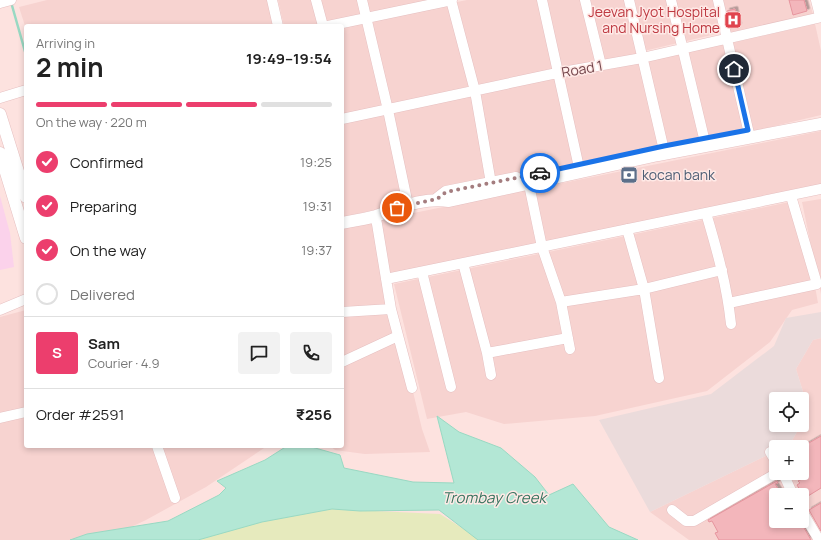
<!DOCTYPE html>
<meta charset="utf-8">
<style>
body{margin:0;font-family:Manrope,sans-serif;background:#f2f2f2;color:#222;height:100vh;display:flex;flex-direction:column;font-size:15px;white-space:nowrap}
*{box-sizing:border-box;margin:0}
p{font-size:13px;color:#767676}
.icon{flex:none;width:22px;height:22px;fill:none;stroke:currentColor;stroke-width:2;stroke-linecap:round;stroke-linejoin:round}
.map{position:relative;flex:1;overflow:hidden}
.side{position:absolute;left:24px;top:24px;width:320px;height:424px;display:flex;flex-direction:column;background:#fff;border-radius:4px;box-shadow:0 2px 6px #0003}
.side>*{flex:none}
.buttons{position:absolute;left:769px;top:392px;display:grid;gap:8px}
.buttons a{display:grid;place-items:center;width:40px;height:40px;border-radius:4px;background:#fff;box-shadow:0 2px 6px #0003;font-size:20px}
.pin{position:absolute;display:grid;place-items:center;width:34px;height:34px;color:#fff;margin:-17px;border:2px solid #fff;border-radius:50%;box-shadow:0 1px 4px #0007}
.courier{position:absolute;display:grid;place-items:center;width:40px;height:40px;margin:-20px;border:3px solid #1a73e8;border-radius:50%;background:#fff;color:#222;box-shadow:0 1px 5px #0007}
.head em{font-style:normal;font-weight:700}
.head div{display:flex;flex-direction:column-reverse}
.head{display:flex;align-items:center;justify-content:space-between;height:68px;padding:0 12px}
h1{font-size:26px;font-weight:700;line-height:30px}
.bar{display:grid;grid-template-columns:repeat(4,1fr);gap:6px 4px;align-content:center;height:48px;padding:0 12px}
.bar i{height:5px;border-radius:3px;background:#e0e0e0}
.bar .current{background:#ec3e6d}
.bar p{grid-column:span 4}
.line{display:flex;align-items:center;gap:10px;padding:0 12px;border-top:1px solid #e0e0e0}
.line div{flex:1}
.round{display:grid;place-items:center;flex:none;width:42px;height:42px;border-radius:4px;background:#f2f2f2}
ol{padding:0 12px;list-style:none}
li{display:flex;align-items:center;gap:12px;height:44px}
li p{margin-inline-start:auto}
li .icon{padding:4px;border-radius:50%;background:#ec3e6d;color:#fff;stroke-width:4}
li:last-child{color:#767676}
li i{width:22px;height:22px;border:2px solid #e0e0e0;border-radius:50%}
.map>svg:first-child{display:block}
.residential{fill:#f7d3d0;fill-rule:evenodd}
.industrial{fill:#ebdbdb}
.medical{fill:#fbd2eb}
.green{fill:#e6eabd}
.water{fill:#b3e7d5;stroke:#99d9c3}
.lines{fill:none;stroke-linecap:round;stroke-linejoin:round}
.stream{stroke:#99d9c3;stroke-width:2.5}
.building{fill:#f3b6bb;stroke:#e6959e;filter:url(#shadow)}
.minor-casing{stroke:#e6c0c1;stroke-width:11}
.tertiary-casing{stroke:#e6c0c1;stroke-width:13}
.minor{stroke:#fff;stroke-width:10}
.tertiary{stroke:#fff;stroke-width:12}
.done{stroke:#a47d7f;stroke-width:4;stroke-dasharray:0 7.2}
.route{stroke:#1a73e8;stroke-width:5}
.labels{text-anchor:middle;stroke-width:3;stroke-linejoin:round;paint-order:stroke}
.health-label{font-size:14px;fill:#be3a42;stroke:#ffe9e6;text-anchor:end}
.street-label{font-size:14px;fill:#74464c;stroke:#ffe9e6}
.service-label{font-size:14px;fill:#4e5e75;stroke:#ffe9e6;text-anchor:start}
.water-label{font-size:15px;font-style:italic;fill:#37745f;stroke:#ffe9e6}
</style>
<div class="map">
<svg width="821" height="540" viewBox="0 0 821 540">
<defs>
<filter id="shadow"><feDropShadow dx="2.5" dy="-2.5" stdDeviation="0" flood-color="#0004"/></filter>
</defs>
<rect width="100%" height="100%" fill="#fde2df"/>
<path class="residential" d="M 47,0 L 268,0 L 274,26 L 26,26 L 26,29 L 19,7 Z
M 278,0 L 357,0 L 361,16 L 315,26 L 284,26 Z
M 365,0 L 430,0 L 368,13 Z
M 467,0 L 537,0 L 553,68 L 479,89 L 457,2 Z
M 544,0 L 626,0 L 638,55 L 558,69 Z
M 633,0 L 714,0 L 720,33 L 644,51 Z
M 721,0 L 809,0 L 814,18 L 728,33 Z
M 448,2 L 470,86 L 390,105 L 369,22 Z
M 364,22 L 383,106 L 342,115 L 342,27 Z
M 815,24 L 821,51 L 821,115 L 753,131 L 732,43 Z
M 726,42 L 745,129 L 667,146 L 647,61 Z
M 644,59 L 663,146 L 581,162 L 561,75 Z
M 556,76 L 578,164 L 495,182 L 476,92 Z
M 474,93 L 493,182 L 412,200 L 391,112 Z
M 387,113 L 405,203 L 342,217 L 342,122 Z
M 821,131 L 821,186 L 390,274 L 379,220 Z
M 821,199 L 821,294 L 802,202 Z
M 794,201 L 813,275 L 818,303 L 792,310 L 770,342 L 707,391 L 595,416 L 504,424 L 466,412 L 427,419 L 394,284 Z
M 372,222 L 422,429 L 430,452 L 365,454 L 335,450 L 330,446 L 342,446 L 342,229 Z
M 26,310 L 26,446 L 267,446 L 206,487 L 146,520 L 103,540 L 0,540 L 0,317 Z
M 821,338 L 821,540 L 689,540 L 650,512 L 776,451 L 776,473 L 802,473 L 802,447 L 785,447 L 790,444 L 809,411 L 796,369 L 813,340 ZM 776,495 L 802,495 L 802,521 L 776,521 Z"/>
<path class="industrial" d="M 821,312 L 821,338 L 813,340 L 796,369 L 809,411 L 802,424 L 802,399 L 776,399 L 776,425 L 801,425 L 790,444 L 785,447 L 776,447 L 776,451 L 650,512 L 599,420 L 711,394 L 774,346 L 786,318 Z"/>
<path class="medical" d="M 0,196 L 10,233 L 14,267 L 0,270 Z"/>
<path class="green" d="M 332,509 L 440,514 L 481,540 L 198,540 L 253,523 Z"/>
<path class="water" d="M 437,416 L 459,432 L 501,448 L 535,477 L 549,495 L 573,484 L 609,527 L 638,540 L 478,540 L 439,510 L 360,511 L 332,509 L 262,522 L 198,540 L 70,540 L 87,534 L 168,521 L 219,495 L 226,488 L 217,481 L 265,460 L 287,446 L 308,446 L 340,455 L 344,468 L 413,482 L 454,483 Z"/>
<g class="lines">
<path class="stream" d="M 11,2 L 26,55"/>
</g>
<path class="building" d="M 789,0 L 804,0 L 807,11 L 793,15 Z
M 735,9 L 739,26 L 731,28 L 727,11 Z
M 821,436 L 821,488 L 808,496 L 806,493 L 803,495 L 797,485 L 800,483 L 798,481 L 802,479 L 802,447 Z
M 777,481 L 778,483 L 775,484 L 782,495 L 776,495 L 776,527 L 786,521 L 800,521 L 811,540 L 719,540 L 715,533 L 718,532 L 712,521 L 709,522 L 708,520 Z
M 821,503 L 821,531 L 809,510 Z"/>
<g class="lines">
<defs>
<path id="minor" d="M 272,0 L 278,26
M 316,0 L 323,26
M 362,0 L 388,110 L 408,205
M 451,0 L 475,91 L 492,189
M 542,0 L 580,172
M 585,0 L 601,65
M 629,0 L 663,146
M 671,0 L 704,138
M 718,0 L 750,138
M 0,3 L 11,0
M 328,26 L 452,0
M 0,98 L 26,90
M 342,119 L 557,73 L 642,58 L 821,17
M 527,175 L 542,247 L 561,302 L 570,349
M 706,213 C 717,250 727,286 731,324
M 375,216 L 377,224 L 391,309 L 412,388
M 627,229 L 644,289 L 659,378
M 463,263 L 487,353 L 491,375
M 422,272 L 451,387
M 386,279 L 821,189
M 561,302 L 644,289 L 722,270
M 729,303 L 817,284 L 791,196
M 0,310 L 26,299
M 342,312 L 391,309
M 487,353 L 568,338
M 342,362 L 398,336
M 0,418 L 26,412
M 157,446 L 175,498
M 770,452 L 776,462
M 783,473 L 793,495
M 672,510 L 686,521 L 694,521 L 777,473
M 802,511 L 819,540"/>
<path id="tertiary" d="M 817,0 L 821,16
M 0,114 L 26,197
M 0,153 L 26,238
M 437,199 L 446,192 L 516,178
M 342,223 C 353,221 365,219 376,216 C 400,208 423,197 449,201 L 658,155 L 821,124"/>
</defs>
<use href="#minor" class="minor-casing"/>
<use href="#tertiary" class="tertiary-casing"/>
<use href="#minor" class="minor"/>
<use href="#tertiary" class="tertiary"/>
</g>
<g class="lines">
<path class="done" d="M 397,208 L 408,205 L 437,199 L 446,192 L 540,173"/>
<path class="route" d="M 540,173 L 664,146 L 748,130 L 734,69"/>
</g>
<defs>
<symbol id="hospital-square" viewBox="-11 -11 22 22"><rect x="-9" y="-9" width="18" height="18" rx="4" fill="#e0444e" stroke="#ffe9e6"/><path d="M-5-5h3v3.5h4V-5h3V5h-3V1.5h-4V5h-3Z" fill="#fff"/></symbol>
<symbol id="bank-square" viewBox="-11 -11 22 22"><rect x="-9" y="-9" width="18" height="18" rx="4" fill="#5c6f8a" stroke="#ffe9e6"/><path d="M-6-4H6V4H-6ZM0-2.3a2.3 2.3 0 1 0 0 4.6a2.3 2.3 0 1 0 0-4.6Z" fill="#fff"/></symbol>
</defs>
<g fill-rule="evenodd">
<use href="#hospital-square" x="723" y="10" width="20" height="20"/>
<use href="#bank-square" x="619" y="165" width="20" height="20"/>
</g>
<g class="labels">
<g class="health-label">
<text x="720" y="17">Jeevan Jyot Hospital<tspan x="720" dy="16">and Nursing Home</tspan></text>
</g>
<g class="street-label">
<text transform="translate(582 69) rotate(-10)" y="5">Road 1</text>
</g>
<g class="service-label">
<text x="642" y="180">kocan bank</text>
</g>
<g class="water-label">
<text x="494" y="503">Trombay Creek</text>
</g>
</g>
</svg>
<div class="buttons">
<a><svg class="icon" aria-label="locate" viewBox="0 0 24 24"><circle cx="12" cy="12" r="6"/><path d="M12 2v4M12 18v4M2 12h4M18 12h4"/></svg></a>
<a>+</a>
<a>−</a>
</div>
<div class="pin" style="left:397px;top:208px;background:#ea580c"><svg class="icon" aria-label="bag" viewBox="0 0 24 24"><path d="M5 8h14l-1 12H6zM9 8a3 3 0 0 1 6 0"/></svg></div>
<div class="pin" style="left:734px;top:69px;background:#1f2937"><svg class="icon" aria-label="home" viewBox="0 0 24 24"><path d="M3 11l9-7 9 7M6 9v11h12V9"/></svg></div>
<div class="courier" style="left:540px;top:173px"><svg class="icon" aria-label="car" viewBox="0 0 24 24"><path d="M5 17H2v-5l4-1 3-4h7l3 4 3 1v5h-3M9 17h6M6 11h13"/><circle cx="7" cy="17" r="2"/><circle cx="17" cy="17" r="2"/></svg></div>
<section class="side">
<div class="head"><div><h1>2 min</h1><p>Arriving in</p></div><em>19:49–19:54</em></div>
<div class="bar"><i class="current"></i><i class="current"></i><i class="current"></i><i></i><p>On the way · 220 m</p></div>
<ol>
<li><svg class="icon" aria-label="check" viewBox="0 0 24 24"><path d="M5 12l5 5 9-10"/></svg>Confirmed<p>19:25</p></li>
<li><svg class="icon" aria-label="check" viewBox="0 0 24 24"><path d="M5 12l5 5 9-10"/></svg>Preparing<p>19:31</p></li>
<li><svg class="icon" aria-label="check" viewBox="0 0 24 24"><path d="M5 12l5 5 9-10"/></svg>On the way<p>19:37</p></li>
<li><i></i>Delivered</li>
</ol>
<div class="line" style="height:72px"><b class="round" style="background:#ec3e6d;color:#fff">S</b><div><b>Sam</b><p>Courier · 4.9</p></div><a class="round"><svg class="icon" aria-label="chat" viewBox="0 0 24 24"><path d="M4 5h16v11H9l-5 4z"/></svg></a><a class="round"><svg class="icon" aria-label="phone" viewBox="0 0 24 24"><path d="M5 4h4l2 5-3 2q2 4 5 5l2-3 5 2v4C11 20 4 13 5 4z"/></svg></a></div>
<div class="line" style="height:52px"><div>Order #2591</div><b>₹256</b></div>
</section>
</div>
